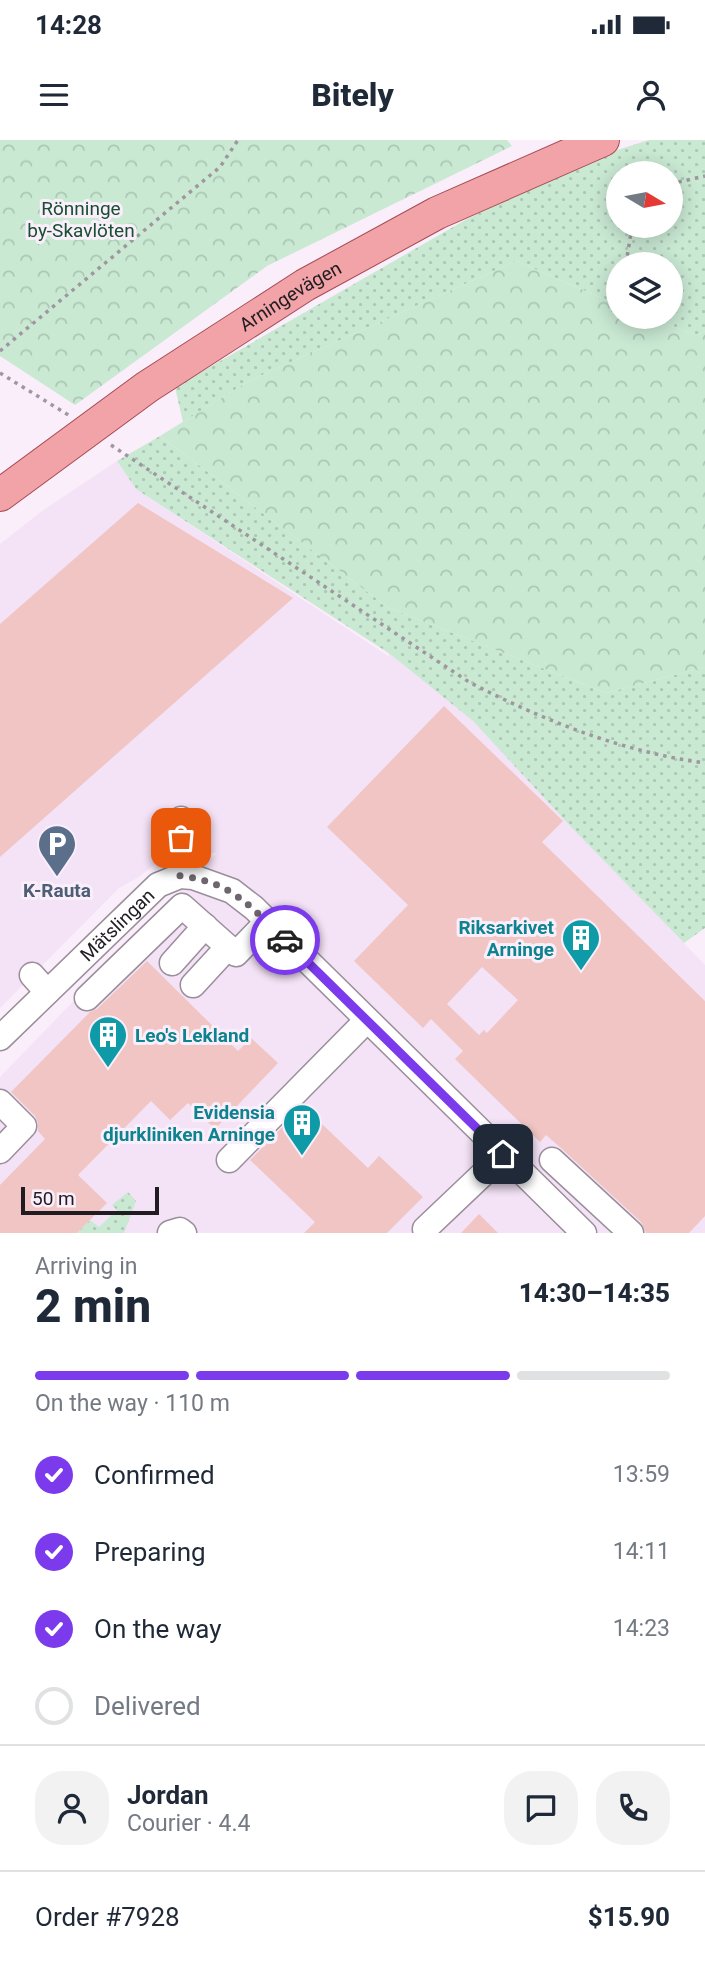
<!DOCTYPE html>
<meta charset="utf-8">
<style>
body{margin:0;font-family:Roboto,sans-serif;background:#f2f2f3;color:#1f2937;height:100vh;display:flex;flex-direction:column;font-size:26px;white-space:nowrap}
*{box-sizing:border-box;margin:0}
p{font-size:23px;color:#747a83}
.icon{flex:none;width:38px;height:38px;fill:none;stroke:currentColor;stroke-width:2;stroke-linecap:round;stroke-linejoin:round}
.map{position:relative;height:1093px;overflow:hidden}
.side{display:flex;flex-direction:column;background:#fff;flex:1}
.side>*{flex:none}
.needle{width:46px;rotate:100deg}
.buttons{position:absolute;left:606px;top:21px;display:grid;gap:14px}
.buttons a{display:grid;place-items:center;width:77px;height:77px;border-radius:50%;background:#fff;box-shadow:0 4px 18px #0003;font-size:35px}
.scale{position:absolute;left:21px;bottom:18px;width:138px;box-sizing:border-box;padding-left:7px;border:4px solid #211c21;border-top:0;font-size:19px;line-height:24px;white-space:nowrap;color:#211c21;-webkit-text-stroke:5px #faeefb;paint-order:stroke}
.pin{position:absolute;display:grid;place-items:center;width:60px;height:60px;color:#fff;margin:-30px;border-radius:14px;box-shadow:0 4px 10px #0006}
.courier{position:absolute;display:grid;place-items:center;width:70px;height:70px;margin:-35px;border:5px solid #7c3aed;border-radius:50%;background:#fff;color:#222;box-shadow:0 2px 9px #0007}
.overview em{font-style:normal;font-weight:800}
.overview div{display:flex;flex-direction:column-reverse}
.overview{display:flex;align-items:center;justify-content:space-between;height:119px;padding:0 35px}
h1{font-size:46px;font-weight:800;line-height:52px}
.bar{display:grid;grid-template-columns:repeat(4,1fr);gap:10px 7px;align-content:center;height:84px;padding:0 35px}
.bar i{height:9px;border-radius:5px;background:#e0e1e3}
.bar .selected{background:#7c3aed}
.bar p{grid-column:span 4}
.line{display:flex;align-items:center;gap:18px;padding:0 35px;border-top:2px solid #e0e1e3}
.line div{flex:1}
.round{display:grid;place-items:center;flex:none;width:74px;height:74px;border-radius:28px;background:#f2f2f3}
ol{padding:0 35px;list-style:none}
li{display:flex;align-items:center;gap:21px;height:77px}
li p{margin-inline-start:auto}
li .icon{padding:7px;border-radius:50%;background:#7c3aed;color:#fff;stroke-width:4}
li:last-child{color:#747a83}
li i{width:38px;height:38px;border:4px solid #e0e1e3;border-radius:50%}
.status{display:flex;justify-content:space-between;align-items:center;height:49px;padding:0 35px;background:#fff;direction:ltr}
.status svg{height:19px;fill:currentColor}
header{display:flex;justify-content:space-between;align-items:center;height:91px;padding:0 35px;background:#fff;font-size:32px;font-weight:800}
.map>svg:first-child{display:block}
.built{fill:#f4e2f6}
.grass{fill:url(#grass-dots);fill-rule:evenodd}
.forest{fill:url(#forest-crowns)}
.building{fill:#f0c5c3;fill-rule:evenodd}
.lines{fill:none;stroke-linecap:round;stroke-linejoin:round}
.minor-casing{stroke:#998e9a;stroke-width:27}
.major-casing{stroke:#a44b52;stroke-width:34}
.path{stroke:#9f96a0;stroke-width:3.5;stroke-dasharray:3.5 5;stroke-linecap:butt}
.minor{stroke:#fff;stroke-width:24}
.major{stroke:#f2a3a7;stroke-width:32}
.done{stroke:#6d666d;stroke-width:7;stroke-dasharray:0 12.6}
.route{stroke:#7c3aed;stroke-width:9}
.labels{text-anchor:middle;stroke-width:6;stroke-linejoin:round;paint-order:stroke}
.park-label{font-size:19px;fill:#164f31;stroke:#faeefb}
.street-label{font-size:19px;fill:#211c21;stroke:#faeefb}
.service-label{font-size:19px;font-weight:bold;fill:#4e5e75;stroke:#faeefb}
.culture-label{font-size:19px;font-weight:bold;fill:#0d838f;stroke:#faeefb;text-anchor:end}
</style>
<div class="status"><b>14:28</b><svg viewBox="0 0 49 12"><path d="M0 12V9h3v3zM5 12V6h3v6zM10 12V3h3v9zM15 12V0h3v12zM26 1h20v11H26zM47 4h2v5h-2z"/></svg></div>
<header><svg class="icon" aria-label="menu" viewBox="0 0 24 24"><path d="M4 6h16M4 12h16M4 18h16"/></svg>Bitely<svg class="icon" aria-label="person" viewBox="0 0 24 24"><circle cx="12" cy="8" r="4"/><path d="M4 21q1-7 8-7t8 7"/></svg></header>
<div class="map">
<svg width="705" height="1093" viewBox="0 0 705 1093">
<defs>
<pattern id="grass-dots" width="8" height="8" patternUnits="userSpaceOnUse" patternTransform="scale(1.75)"><rect width="8" height="8" fill="#c9e9d3"/><path d="M2 2h.1M6 6h.1" fill="none" stroke="#acc7b5" stroke-width="1.8" stroke-linecap="round"/></pattern>
<pattern id="forest-crowns" width="20" height="18" patternUnits="userSpaceOnUse" patternTransform="scale(1.75)"><rect width="20" height="18" fill="#c9e9d3"/><path d="M2 6a3 3 0 1 1 6 0M12 15a3 3 0 1 1 6 0" fill="none" stroke="#acc7b5"/></pattern>
</defs>
<rect width="100%" height="100%" fill="#faeefb"/>
<path class="built" d="M 117,321 L 136,349 L 388,516 L 390,514 L 473,581 L 571,687 L 705,825 L 705,1093 L 0,1093 L 0,937 L 217,713 L 170,712 L 139,737 L 119,748 L 0,868 L 0,404 L 42,371 Z"/>
<path class="grass" d="M 649,0 L 705,0 L 705,191 L 698,195 L 645,177 L 670,177 L 670,124 L 618,124 L 618,165 L 516,121 L 249,241 L 183,282 L 175,247 L 467,79 L 601,15 ZM 618,33 L 670,33 L 670,86 L 618,86 Z
M 160,296 L 389,468 L 606,553 L 705,527 L 705,788 L 684,803 L 571,687 L 473,581 L 390,514 L 136,349 L 117,321 Z
M 128,1052 L 136,1061 L 124,1093 L 77,1093 L 90,1080 L 99,1087 L 117,1070 L 112,1065 Z"/>
<path class="forest" d="M 0,0 L 507,0 L 512,6 L 267,126 L 75,265 L 0,216 Z
M 516,121 L 618,165 L 618,177 L 645,177 L 698,195 L 705,191 L 705,527 L 606,553 L 389,468 L 160,296 L 249,241 Z"/>
<path class="building" d="M 138,363 L 293,458 L 0,717 L 0,484 Z
M 444,566 L 563,681 L 542,702 L 705,861 L 705,1076 L 689,1093 L 646,1093 L 641,1082 L 562,1009 L 546,995 L 540,1002 L 455,919 L 463,911 L 431,879 L 423,888 L 354,821 L 408,765 L 327,687 ZM 482,827 L 518,860 L 487,893 L 484,890 L 479,895 L 447,864 Z
M 147,821 L 238,911 L 251,898 L 278,923 L 215,989 L 188,963 L 170,980 L 151,961 L 78,1035 L 107,1063 L 77,1093 L 0,1093 L 0,1045 L 45,999 L 38,991 L 38,983 L 35,976 L 11,952 L 90,872 L 97,869 Z
M 303,966 L 368,1028 L 379,1016 L 423,1057 L 387,1093 L 304,1093 L 315,1082 L 250,1020 Z
M 479,1074 L 498,1093 L 461,1093 Z"/>
<g class="lines">
<defs>
<g id="minor">
<path d="M 180,736 L 181,679"/>
<path d="M 172,823 L 205,786"/>
<path d="M 32,835 L 47,852"/>
<path d="M 193,845 L 228,807"/>
<path d="M 87,858 L 182,766 L 236,814 L 267,782"/>
<path id="s1" d="M 0,898 L 158,745 L 180,736 L 193,737 L 232,751 L 254,768 L 584,1093"/>
<path d="M 0,962 L 24,986 L 0,1011"/>
<path d="M 229,1020 L 367,880"/>
<path d="M 552,1020 L 631,1093"/>
<path d="M 425,1089 L 504,1014"/>
<path d="M 170,1093 L 180,1090 L 184,1093"/>
</g>
<g id="major">
<path id="s2" d="M 0,355 L 147,247 L 305,145 L 437,73 L 603,0"/>
</g>
</defs>
<use href="#minor" class="minor-casing"/>
<use href="#major" class="major-casing"/>
<path class="path" d="M 670,44 L 705,36
M 626,124 L 632,86
M 613,172 L 618,158
M 0,211 L 220,27 L 238,0
M 0,233 L 70,276
M 111,305 L 469,542 C 542,580 623,612 705,623"/>
<use href="#minor" class="minor"/>
<use href="#major" class="major"/>
</g>
<g class="lines">
<path class="done" d="M 181,698 L 180,736 C 231,741 251,767 285,800"/>
<path class="route" d="M 285,800 L 503,1014"/>
</g>
<defs>
<symbol id="parking-pin" viewBox="-11 -11 22 30"><path d="M0 17L-7.5 6A9.5 9.5 0 1 1 7.5 6Z" fill="#5c6f8a" stroke="#faeefb"/><path d="M-3.5-5.5H1a3.5 3.5 0 0 1 0 7H-1V5.5H-3.5ZM-1-3.4V-.6H.8a1.4 1.4 0 0 0 0-2.8Z" fill="#fff"/></symbol>
<symbol id="building-pin" viewBox="-11 -11 22 30"><path d="M0 17L-7.5 6A9.5 9.5 0 1 1 7.5 6Z" fill="#0f9aa8" stroke="#faeefb"/><path d="M-4-6H4V6H1V3H-1V6H-4ZM-2.5-4.3h1.7v1.8h-1.7ZM.8-4.3h1.7v1.8H.8ZM-2.5-1h1.7V.8h-1.7ZM.8-1h1.7V.8H.8Z" fill="#fff"/></symbol>
</defs>
<g fill-rule="evenodd">
<use href="#parking-pin" x="35" y="682" width="44" height="60"/>
<use href="#building-pin" x="559" y="776" width="44" height="60"/>
<use href="#building-pin" x="86" y="873" width="44" height="60"/>
<use href="#building-pin" x="280" y="961" width="44" height="60"/>
</g>
<g class="labels">
<g class="park-label">
<text x="81" y="75">Rönninge<tspan x="81" dy="22">by-Skavlöten</tspan></text>
</g>
<g class="street-label">
<text dy="7" stroke="none"><textPath href="#s2" startOffset="352">Arningevägen</textPath></text>
<text dy="7" stroke="none"><textPath href="#s1" startOffset="163">Mätslingan</textPath></text>
</g>
<g class="service-label">
<text x="57" y="757">K-Rauta</text>
</g>
<g class="culture-label">
<text x="554" y="794">Riksarkivet<tspan x="554" dy="22">Arninge</tspan></text>
<text x="135" y="902" text-anchor="start">Leo's Lekland</text>
<text x="275" y="979">Evidensia<tspan x="275" dy="22">djurkliniken Arninge</tspan></text>
</g>
</g>
</svg>
<div class="buttons">
<a><svg class="needle" viewBox="-14 -14 28 28"><path d="M0-13l5 13h-10z" fill="#e53935"/><path d="M0 13l5-13h-10z" fill="#747a83"/></svg></a>
<a><svg class="icon" aria-label="layers" viewBox="0 0 24 24"><path d="M12 4l9 5-9 5-9-5zM3 14l9 5 9-5"/></svg></a>
</div>
<div class="scale">50 m</div>
<div class="pin" style="left:181px;top:698px;background:#ea580c"><svg class="icon" aria-label="bag" viewBox="0 0 24 24"><path d="M5 8h14l-1 12H6zM9 8a3 3 0 0 1 6 0"/></svg></div>
<div class="pin" style="left:503px;top:1014px;background:#1f2937"><svg class="icon" aria-label="home" viewBox="0 0 24 24"><path d="M3 11l9-7 9 7M6 9v11h12V9"/></svg></div>
<div class="courier" style="left:285px;top:800px"><svg class="icon" aria-label="car" viewBox="0 0 24 24"><path d="M5 17H2v-5l4-1 3-4h7l3 4 3 1v5h-3M9 17h6M6 11h13"/><circle cx="7" cy="17" r="2"/><circle cx="17" cy="17" r="2"/></svg></div>
</div>
<section class="side">
<div class="overview"><div><h1>2 min</h1><p>Arriving in</p></div><em>14:30–14:35</em></div>
<div class="bar"><i class="selected"></i><i class="selected"></i><i class="selected"></i><i></i><p>On the way · 110 m</p></div>
<ol>
<li><svg class="icon" aria-label="check" viewBox="0 0 24 24"><path d="M5 12l5 5 9-10"/></svg>Confirmed<p>13:59</p></li>
<li><svg class="icon" aria-label="check" viewBox="0 0 24 24"><path d="M5 12l5 5 9-10"/></svg>Preparing<p>14:11</p></li>
<li><svg class="icon" aria-label="check" viewBox="0 0 24 24"><path d="M5 12l5 5 9-10"/></svg>On the way<p>14:23</p></li>
<li><i></i>Delivered</li>
</ol>
<div class="line" style="height:126px"><a class="round"><svg class="icon" aria-label="person" viewBox="0 0 24 24"><circle cx="12" cy="8" r="4"/><path d="M4 21q1-7 8-7t8 7"/></svg></a><div><b>Jordan</b><p>Courier · 4.4</p></div><a class="round"><svg class="icon" aria-label="chat" viewBox="0 0 24 24"><path d="M4 5h16v11H9l-5 4z"/></svg></a><a class="round"><svg class="icon" aria-label="phone" viewBox="0 0 24 24"><path d="M5 4h4l2 5-3 2q2 4 5 5l2-3 5 2v4C11 20 4 13 5 4z"/></svg></a></div>
<div class="line" style="height:91px"><div>Order #7928</div><b>$15.90</b></div>
</section>
